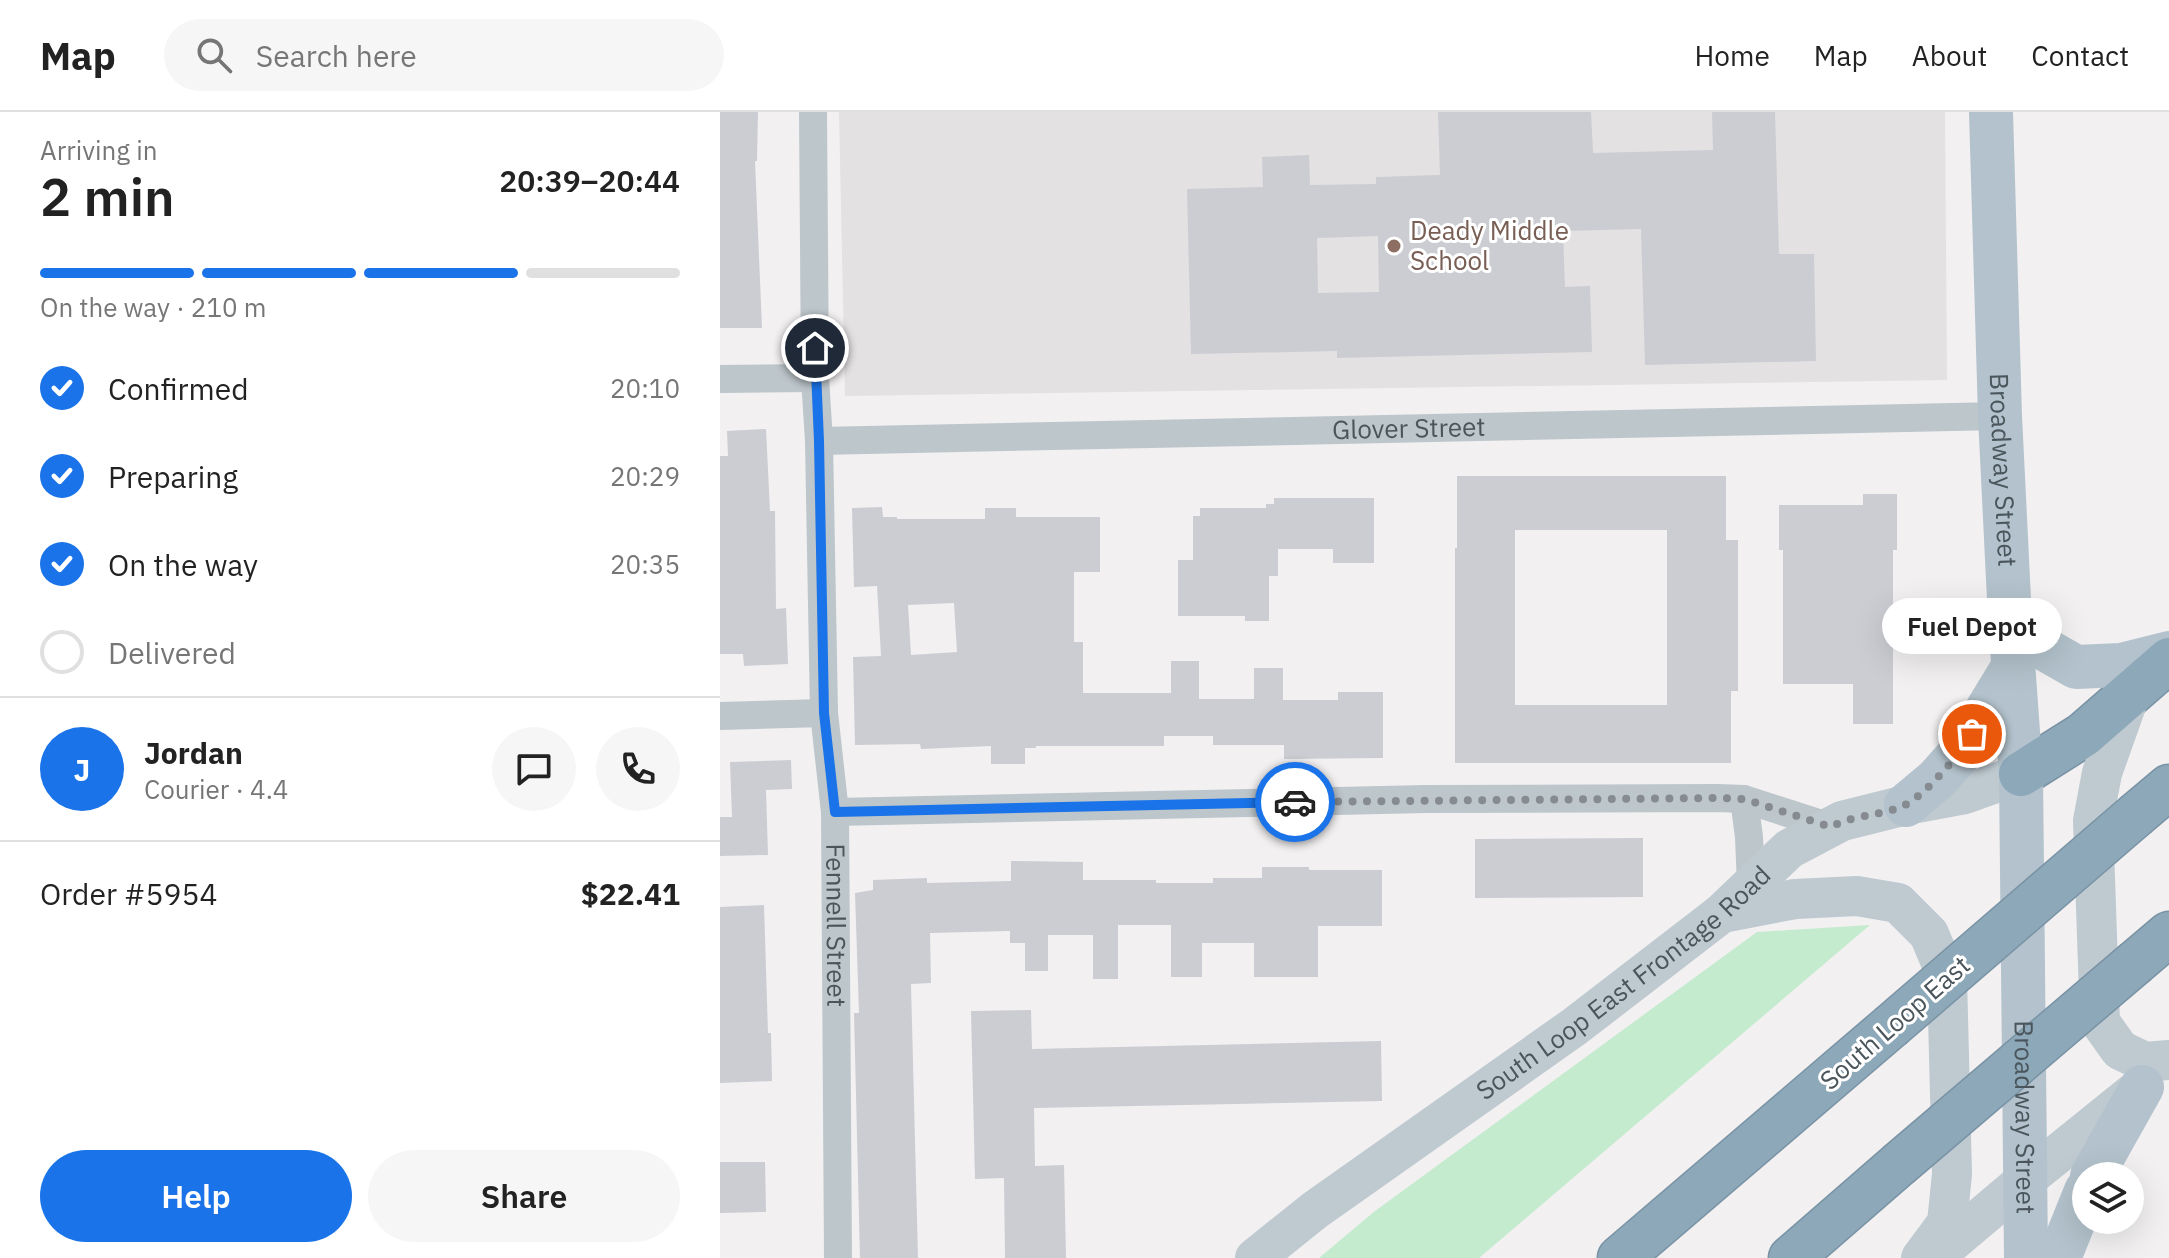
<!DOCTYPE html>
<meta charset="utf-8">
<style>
body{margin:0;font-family:"IBM Plex Sans",sans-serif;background:#f6f6f6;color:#222;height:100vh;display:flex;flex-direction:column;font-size:30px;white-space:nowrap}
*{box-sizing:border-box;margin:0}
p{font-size:26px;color:#767676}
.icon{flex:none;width:44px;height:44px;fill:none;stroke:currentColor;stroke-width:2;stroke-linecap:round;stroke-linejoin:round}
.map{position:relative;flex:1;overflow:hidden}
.sheet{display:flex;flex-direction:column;background:#fff;width:720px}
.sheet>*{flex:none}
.buttons{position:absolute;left:1352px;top:1050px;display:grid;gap:16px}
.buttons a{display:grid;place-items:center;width:72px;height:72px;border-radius:50%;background:#fff;box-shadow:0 8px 32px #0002;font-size:40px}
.pin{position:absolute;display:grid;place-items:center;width:68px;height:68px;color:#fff;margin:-34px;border:4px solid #fff;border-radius:50%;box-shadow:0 2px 8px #0007}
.courier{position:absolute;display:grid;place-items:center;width:80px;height:80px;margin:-40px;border:6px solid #1a73e8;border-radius:50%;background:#fff;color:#222;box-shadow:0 2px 10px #0007}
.bubble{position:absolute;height:56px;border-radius:28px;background:#fff;box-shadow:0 8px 32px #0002;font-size:26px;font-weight:600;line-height:56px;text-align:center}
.overview em{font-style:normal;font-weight:600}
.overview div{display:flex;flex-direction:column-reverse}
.overview{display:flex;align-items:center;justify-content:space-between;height:136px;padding:0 40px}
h1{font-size:52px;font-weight:600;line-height:60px}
.bar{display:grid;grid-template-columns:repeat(4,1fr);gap:12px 8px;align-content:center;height:96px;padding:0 40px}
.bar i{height:10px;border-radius:6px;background:#e0e0e0}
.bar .current{background:#1a73e8}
.bar p{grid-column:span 4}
.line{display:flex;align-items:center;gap:20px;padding:0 40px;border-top:2px solid #e0e0e0}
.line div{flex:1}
.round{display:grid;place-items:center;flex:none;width:84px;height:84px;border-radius:42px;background:#f6f6f6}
ol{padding:0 40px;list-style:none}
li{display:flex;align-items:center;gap:24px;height:88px}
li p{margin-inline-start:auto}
li .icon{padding:8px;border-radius:50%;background:#1a73e8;color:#fff;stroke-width:4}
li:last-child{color:#767676}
li i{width:44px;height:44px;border:4px solid #e0e0e0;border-radius:50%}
.primary-button{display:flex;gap:16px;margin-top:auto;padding:16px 40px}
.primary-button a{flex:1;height:92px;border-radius:48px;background:#1a73e8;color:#fff;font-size:32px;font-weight:600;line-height:92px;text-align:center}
.primary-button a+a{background:#f6f6f6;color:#222}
header{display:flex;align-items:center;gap:48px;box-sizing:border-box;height:112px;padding:0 40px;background:#fff;border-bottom:2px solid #e0e0e0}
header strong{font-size:38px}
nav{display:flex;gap:44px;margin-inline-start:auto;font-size:28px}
.search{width:560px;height:72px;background:#f6f6f6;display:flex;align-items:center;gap:20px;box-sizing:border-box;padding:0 28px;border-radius:44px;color:#767676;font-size:30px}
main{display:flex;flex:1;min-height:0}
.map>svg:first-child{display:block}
.education{fill:#e3e1e2}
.green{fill:#c4ebce}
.building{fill:#cbcdd2;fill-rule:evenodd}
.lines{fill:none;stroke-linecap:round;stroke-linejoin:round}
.highway-casing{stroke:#7993a5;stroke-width:47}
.street{stroke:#bdc6cb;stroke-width:28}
.secondary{stroke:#bec9d0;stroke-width:40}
.primary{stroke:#b3c2cc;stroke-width:44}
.highway{stroke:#8da8b9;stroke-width:44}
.highway-bridge-casing{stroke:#7993a5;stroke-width:47;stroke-linecap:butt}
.highway-bridge{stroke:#8da8b9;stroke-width:44}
.done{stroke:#858b90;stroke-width:8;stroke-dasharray:0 14.4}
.route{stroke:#1a73e8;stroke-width:10}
.education-dot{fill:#8d6e63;stroke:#fff;stroke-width:3}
.labels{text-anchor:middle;stroke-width:6;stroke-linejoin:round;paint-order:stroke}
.education-label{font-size:26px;fill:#785e54;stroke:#fff;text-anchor:start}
.street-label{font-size:26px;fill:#4a555c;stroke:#fff}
</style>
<header>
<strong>Map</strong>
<div class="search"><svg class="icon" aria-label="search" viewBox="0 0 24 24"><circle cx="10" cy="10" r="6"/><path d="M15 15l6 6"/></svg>Search here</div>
<nav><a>Home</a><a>Map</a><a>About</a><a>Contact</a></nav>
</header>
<main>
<section class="sheet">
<div class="overview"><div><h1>2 min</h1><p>Arriving in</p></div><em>20:39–20:44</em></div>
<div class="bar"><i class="current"></i><i class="current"></i><i class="current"></i><i></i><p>On the way · 210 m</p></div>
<ol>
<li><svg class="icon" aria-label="check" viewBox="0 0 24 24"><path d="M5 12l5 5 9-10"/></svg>Confirmed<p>20:10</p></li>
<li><svg class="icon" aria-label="check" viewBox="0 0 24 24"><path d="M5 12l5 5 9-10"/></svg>Preparing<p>20:29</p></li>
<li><svg class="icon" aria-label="check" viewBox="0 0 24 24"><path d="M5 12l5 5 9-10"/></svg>On the way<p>20:35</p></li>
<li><i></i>Delivered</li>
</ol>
<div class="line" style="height:144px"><b class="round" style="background:#1a73e8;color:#fff">J</b><div><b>Jordan</b><p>Courier · 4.4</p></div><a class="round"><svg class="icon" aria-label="chat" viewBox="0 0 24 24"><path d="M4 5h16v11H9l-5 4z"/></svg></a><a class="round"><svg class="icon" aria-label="phone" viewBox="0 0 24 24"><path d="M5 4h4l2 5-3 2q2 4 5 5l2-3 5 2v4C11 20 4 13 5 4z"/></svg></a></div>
<div class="line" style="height:104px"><div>Order #5954</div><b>$22.41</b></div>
<div class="primary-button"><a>Help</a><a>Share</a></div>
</section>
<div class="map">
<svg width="1449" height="1146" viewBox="0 0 1449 1146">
<rect width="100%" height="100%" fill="#f2f0f1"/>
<path class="education" d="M 119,0 L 1225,0 L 1227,268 L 125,284 Z"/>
<path class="green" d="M 1150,813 L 759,1146 L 599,1146 L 655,1099 L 1037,820 Z"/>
<path class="building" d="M 0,0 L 38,0 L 37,49 L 35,49 L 42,216 L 0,216 Z
M 718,0 L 871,0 L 873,41 L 993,38 L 992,0 L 1055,0 L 1059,142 L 1094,142 L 1096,249 L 925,253 L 921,117 L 843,119 L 845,175 L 870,174 L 872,240 L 617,246 L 617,239 L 471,242 L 467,77 L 543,75 L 542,45 L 589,43 L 590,73 L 656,72 L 656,65 L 720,63 ZM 658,124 L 659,180 L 598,181 L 597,126 Z
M 46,317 L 50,399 L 55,399 L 56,497 L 66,496 L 68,552 L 24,554 L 23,542 L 0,542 L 0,344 L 8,344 L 7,319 Z
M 737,364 L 1006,364 L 1006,428 L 1018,428 L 1018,579 L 1011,579 L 1011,651 L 735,651 L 735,436 L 737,436 ZM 795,418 L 947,418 L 947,593 L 795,593 Z
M 1143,382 L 1177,382 L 1177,438 L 1173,438 L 1173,612 L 1133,612 L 1133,572 L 1063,572 L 1063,438 L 1059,438 L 1059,393 L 1143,393 Z
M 554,386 L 654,386 L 654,451 L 613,451 L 613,437 L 558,437 L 558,464 L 549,464 L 549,509 L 525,509 L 525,504 L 458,504 L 458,448 L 473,448 L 473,404 L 480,404 L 480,396 L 546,396 L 546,392 L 554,392 Z
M 162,395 L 163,405 L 177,405 L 177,407 L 265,407 L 265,396 L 296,396 L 296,405 L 380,405 L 380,460 L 354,460 L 354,530 L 363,530 L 363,581 L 451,581 L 451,549 L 479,549 L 479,587 L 534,587 L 534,556 L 563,556 L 563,588 L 618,588 L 618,580 L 663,580 L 663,646 L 564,647 L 564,633 L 493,633 L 493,624 L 444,624 L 444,634 L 316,634 L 316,636 L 305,636 L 305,652 L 271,652 L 271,634 L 201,637 L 200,632 L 135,633 L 133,545 L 161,544 L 157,474 L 134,475 L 132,396 ZM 234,491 L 237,540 L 191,543 L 188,493 Z
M 71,648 L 72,677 L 46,678 L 48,743 L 0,744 L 0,705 L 12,705 L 10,650 Z
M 923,726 L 923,785 L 755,786 L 755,727 Z
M 291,749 L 363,750 L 363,768 L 436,768 L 436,771 L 493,771 L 493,766 L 542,766 L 542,755 L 589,755 L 589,758 L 662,758 L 662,814 L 598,814 L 598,865 L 534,865 L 534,831 L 482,831 L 482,865 L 451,865 L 451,813 L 398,813 L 398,867 L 373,867 L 373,823 L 328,823 L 328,859 L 305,859 L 305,831 L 290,831 L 290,819 L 210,821 L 211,871 L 191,872 L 198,1146 L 140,1146 L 134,901 L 139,901 L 135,781 L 153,778 L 153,768 L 207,766 L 207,771 L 291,769 Z
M 44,793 L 48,921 L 51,921 L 52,969 L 0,971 L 0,795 Z
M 311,898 L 312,937 L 661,929 L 662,989 L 314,996 L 315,1054 L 344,1053 L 346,1146 L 285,1146 L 284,1066 L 255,1067 L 251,899 Z
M 0,1050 L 45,1050 L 46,1100 L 0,1101 Z"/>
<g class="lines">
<defs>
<path id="highway" d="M 1301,662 L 1363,623 L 1449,548
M 1417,702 L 1449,675
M 1416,850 L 1449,822
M 900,1146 L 1170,915
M 1071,1146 L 1178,1053"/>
</defs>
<use href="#highway" class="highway-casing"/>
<g class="street">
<path id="s1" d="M 93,0 L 95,266 L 99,329 L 104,601 L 115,700 L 118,1146"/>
<path d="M 0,267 L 95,266"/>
<path id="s2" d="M 99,329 L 1280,304"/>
<path d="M 0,604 L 104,601"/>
<path d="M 1024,687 L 1029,725 L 1031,773"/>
<path d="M 115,700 L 706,687 L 998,686 L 1024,687 L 1111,715"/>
</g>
<g class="secondary">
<path d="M 1410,582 L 1382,661 L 1373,709 L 1380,910 L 1400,938 L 1425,950 L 1449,948"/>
<path d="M 1002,801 L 1075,787 L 1137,784 L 1178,791 L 1209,822 L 1227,865 L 1232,1062 L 1227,1111 L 1201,1146"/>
<path id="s3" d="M 535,1146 L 595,1098 L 854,915 L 1002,801 L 1069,737 L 1122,709 L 1186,693 L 1245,682 L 1301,662"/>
<path d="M 1213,1146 L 1304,1069 L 1417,978"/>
</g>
<g class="primary">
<path id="s4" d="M 1271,0 L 1280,304 L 1290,508 L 1301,662 L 1306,1146"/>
<path d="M 1290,508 L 1328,539 L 1356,555 L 1401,553 L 1449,541"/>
<path d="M 1186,693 L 1217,667 L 1242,639 L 1293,555"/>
<path d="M 1372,1064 L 1422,975"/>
<path d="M 1339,1146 L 1366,1079"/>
</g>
<use href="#highway" class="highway"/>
<defs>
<path id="highway-bridge" d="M 1170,915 L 1417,702
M 1178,1053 L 1416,850"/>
</defs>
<use href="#highway-bridge" class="highway-bridge-casing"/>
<use href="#highway-bridge" class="highway-bridge"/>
</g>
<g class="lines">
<path class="done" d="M 575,690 L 998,686 L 1024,687 L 1111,715 C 1133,703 1159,704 1183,694 C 1204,685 1240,642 1252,622"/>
<path class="route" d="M 95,236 L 99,329 L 104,601 L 115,700 L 575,690"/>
</g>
<circle class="education-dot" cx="674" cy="134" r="8"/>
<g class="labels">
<g class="education-label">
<text x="690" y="128">Deady Middle<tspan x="690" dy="30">School</tspan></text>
</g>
<g class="street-label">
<text dy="9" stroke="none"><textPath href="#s2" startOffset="590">Glover Street</textPath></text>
<text dy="9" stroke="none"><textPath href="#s4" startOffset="358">Broadway Street</textPath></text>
<text dy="9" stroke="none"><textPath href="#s1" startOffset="814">Fennell Street</textPath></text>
<text dy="9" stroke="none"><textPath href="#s3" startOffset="460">South Loop East Frontage Road</textPath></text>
<text transform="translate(1175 911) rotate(-41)" y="9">South Loop East</text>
<text dy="9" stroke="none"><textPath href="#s4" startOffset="1006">Broadway Street</textPath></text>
</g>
</g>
</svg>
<div class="buttons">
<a><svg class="icon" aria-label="layers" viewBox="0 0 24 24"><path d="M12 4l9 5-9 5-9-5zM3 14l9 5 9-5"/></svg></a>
</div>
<div class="pin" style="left:1252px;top:622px;background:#ea580c"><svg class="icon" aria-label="bag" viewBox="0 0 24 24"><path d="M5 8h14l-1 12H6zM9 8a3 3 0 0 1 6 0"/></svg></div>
<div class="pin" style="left:95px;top:236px;background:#1f2937"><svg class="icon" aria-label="home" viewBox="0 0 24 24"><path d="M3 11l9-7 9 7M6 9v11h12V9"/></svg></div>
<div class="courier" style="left:575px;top:690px"><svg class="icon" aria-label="car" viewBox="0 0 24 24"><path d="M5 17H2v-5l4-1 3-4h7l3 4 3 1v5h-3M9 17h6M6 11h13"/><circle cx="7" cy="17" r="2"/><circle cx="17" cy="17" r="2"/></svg></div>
<div class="bubble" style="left:1162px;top:486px;width:180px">Fuel Depot</div>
</div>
</main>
